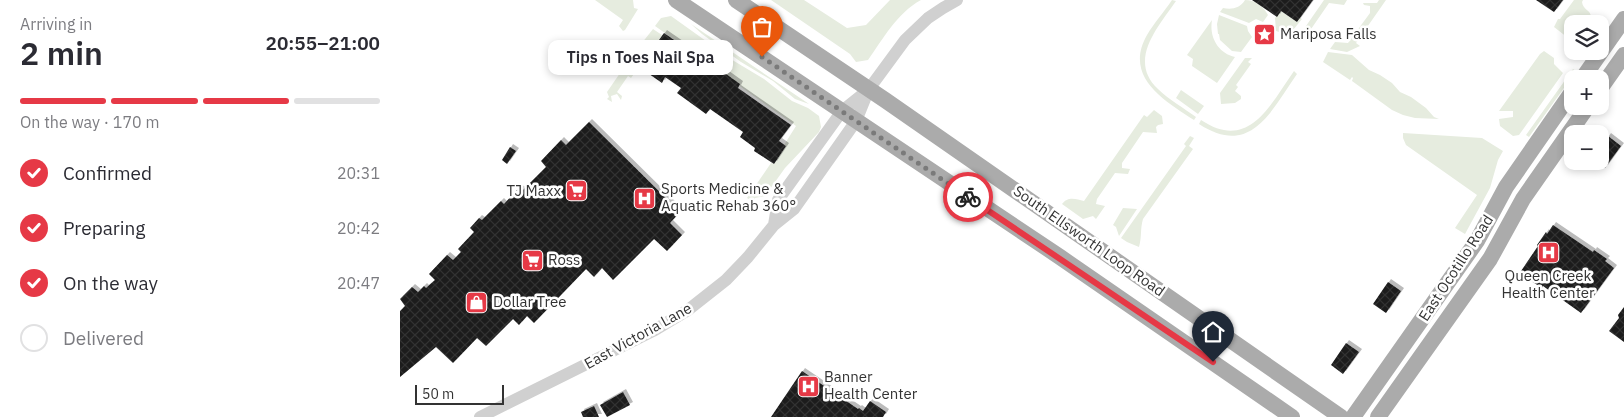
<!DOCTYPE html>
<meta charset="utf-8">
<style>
body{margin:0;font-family:"IBM Plex Sans",sans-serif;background:#f7f7f7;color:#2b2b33;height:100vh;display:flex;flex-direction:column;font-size:19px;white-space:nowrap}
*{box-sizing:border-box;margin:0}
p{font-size:16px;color:#7c7c81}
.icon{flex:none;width:28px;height:28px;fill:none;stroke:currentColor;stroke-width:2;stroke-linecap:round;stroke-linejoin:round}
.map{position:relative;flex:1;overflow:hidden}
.side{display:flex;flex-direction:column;background:#fff;width:400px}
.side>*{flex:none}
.fabs{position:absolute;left:1164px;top:15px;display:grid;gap:10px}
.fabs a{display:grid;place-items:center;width:45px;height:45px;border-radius:10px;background:#fff;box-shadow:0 2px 8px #0003;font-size:25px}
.scale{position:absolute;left:15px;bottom:12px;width:89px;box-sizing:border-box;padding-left:5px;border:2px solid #333;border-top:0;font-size:14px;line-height:18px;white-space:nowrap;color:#333;-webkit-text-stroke:4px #fff;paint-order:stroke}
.pin{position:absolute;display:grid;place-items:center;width:42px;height:42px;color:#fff;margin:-51px -21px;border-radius:50% 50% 50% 0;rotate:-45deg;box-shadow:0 0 5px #0007}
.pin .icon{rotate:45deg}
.courier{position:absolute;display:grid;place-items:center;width:50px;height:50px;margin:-25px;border:4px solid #e63946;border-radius:50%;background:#fff;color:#222;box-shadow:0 1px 6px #0007}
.bubble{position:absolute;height:35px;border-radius:10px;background:#fff;box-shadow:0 2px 8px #0003;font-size:16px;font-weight:600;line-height:35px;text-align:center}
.overview em{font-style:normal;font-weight:600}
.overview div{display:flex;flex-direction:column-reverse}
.overview{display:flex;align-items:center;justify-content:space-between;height:85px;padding:0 20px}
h1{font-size:32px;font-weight:600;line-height:38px}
.bar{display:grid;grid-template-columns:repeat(4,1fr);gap:8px 5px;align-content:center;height:60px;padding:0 20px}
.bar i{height:6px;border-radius:4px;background:#e1e1e2}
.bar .active{background:#e63946}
.bar p{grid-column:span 4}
ol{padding:0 20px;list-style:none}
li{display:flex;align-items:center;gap:15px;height:55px}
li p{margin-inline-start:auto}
li .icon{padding:5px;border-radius:50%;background:#e63946;color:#fff;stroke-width:4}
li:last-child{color:#7c7c81}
li i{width:28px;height:28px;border:2px solid #e1e1e2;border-radius:50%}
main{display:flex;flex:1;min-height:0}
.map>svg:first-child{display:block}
.grass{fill:#e6ecdf}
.building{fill:url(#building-cross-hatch);filter:url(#shadow)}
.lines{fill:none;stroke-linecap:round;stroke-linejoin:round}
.minor{stroke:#d0d0d0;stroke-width:12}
.major{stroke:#ababab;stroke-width:16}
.done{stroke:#7a7a7a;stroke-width:5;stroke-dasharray:0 9}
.route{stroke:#e63946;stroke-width:6}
.labels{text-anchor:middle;stroke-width:5;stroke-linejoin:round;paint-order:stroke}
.poi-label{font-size:15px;fill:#333;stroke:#fff;text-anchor:start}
.street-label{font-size:15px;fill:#333;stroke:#fff}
</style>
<main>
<section class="side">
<div class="overview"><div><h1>2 min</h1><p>Arriving in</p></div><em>20:55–21:00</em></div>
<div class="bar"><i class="active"></i><i class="active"></i><i class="active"></i><i></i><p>On the way · 170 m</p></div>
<ol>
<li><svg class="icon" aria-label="check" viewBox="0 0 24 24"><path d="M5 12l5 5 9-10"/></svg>Confirmed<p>20:31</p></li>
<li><svg class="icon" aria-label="check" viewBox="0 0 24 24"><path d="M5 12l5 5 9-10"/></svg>Preparing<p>20:42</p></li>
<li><svg class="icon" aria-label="check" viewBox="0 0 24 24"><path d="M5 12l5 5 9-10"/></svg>On the way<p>20:47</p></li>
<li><i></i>Delivered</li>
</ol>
</section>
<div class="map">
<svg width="1224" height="417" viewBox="0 0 1224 417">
<defs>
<pattern id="building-cross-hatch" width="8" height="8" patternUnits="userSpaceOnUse" patternTransform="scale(1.25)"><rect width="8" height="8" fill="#1a1a1a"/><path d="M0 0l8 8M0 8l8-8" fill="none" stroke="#333"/></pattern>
<filter id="shadow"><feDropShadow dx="3" dy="-3" stdDeviation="0" flood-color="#0004"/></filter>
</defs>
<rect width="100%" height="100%" fill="#fff"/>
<path class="grass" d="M 195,0 L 233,0 L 234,8 L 238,9 L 225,30 L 223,31 L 219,26 L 223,20 Z
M 371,0 L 404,0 L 447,28 L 466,25 L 490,0 L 521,0 C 497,13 483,39 468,60 L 456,62 L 450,54 Z
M 772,0 L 776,1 C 759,26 727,60 758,89 C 769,100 784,108 796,117 L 794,120 C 765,101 723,77 747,35 C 754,23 764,12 772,0 Z
M 845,0 C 855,0 863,6 868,15 L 863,22 L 856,19 L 849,23 L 820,12 L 823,8 C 832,10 840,8 845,0 Z
M 924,0 L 947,0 L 944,5 L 929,3 L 909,32 L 907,40 L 902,39 L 906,26 Z
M 979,0 L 986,0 L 956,43 L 960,46 L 947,52 L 930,49 L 935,42 L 948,43 L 970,13 L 970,6 L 964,5 L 963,3 L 977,3 Z
M 1174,0 L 1183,0 L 1182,2 C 1183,10 1191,10 1191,17 L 1197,21 L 1196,24 L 1172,24 L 1172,41 L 1154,27 L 1158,19 L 1160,19 Z
M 881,11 L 897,22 L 900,18 L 902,19 L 889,35 L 876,31 L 875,18 Z
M 819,15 L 847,26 L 848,31 L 852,37 L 841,52 L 832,51 L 820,40 L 819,34 L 818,34 L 817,24 Z
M 271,16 L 334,61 L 364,79 L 392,101 L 408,108 L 419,116 L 421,127 L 419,132 L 385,168 L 365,196 L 355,198 L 354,202 L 347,198 L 371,163 L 374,164 L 386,146 L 384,145 L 396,126 L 255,26 L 261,18 Z
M 812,20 C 809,37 818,53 835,57 L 817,83 L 792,66 L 793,59 L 787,55 Z
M 291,24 L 409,104 L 395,99 L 373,81 L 341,62 L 302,34 Z
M 253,29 L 262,35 L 249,54 L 240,56 L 235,61 L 230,58 Z
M 1144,51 L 1154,58 L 1154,64 L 1163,73 L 1119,135 L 1113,136 L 1100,126 L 1099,119 L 1113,117 L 1113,111 L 1099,111 L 1140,54 Z
M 928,52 L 952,55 L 969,70 L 980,75 L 992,83 L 1000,92 L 1011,97 L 1026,108 L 1034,117 L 1039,119 L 1015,118 L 1003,115 L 992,110 L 952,81 L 953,78 L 952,77 L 950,80 L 923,62 Z
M 845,58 L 852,58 L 848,62 L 851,64 L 836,85 L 838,87 L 835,91 L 841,96 L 841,99 L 835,103 L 821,104 L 820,93 Z
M 229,60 L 239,67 L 231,78 L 228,76 L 217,92 L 222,96 L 221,100 L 217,94 L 211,96 L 212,102 L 207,99 L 209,97 L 207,92 Z
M 1173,69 L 1176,71 L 1129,137 L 1126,135 Z
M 894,71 L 897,74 C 871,111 851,158 799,124 L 801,120 C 849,152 870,105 894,71 Z
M 781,90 L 804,106 L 798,114 L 776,98 Z
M 754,110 L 762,116 L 763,124 L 758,125 L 756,127 L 757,133 L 743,132 L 722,163 L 722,168 L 730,169 L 728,174 L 715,173 L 697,199 L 696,204 L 705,206 L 696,219 L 693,216 L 683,219 L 662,204 C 668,196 676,199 684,201 L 744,115 L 747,117 Z
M 1003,133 L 1082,138 L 1103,151 L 1098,160 L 1090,188 L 1065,234 L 1055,228 L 1077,195 L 1006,145 L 1003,138 Z
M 790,136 L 794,138 L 789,146 L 793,149 L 743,219 C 740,229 742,237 739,247 L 727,242 L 721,238 L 786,146 L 784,144 Z
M 723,208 L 737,209 L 719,236 L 716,227 L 713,225 Z"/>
<path class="building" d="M 852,0 L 913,0 L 897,22 L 881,11 L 877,17 Z
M 1136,0 L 1163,0 L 1154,12 Z
M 264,33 L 309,64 L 307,67 L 309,69 L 312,64 L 340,84 L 338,88 L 391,125 L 379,141 L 386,146 L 374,164 L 354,151 L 355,148 L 340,137 L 343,132 L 310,109 L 306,114 L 277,93 L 281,88 L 265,77 L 262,83 L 242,69 L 254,52 L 251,51 Z
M 189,122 L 280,212 L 270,223 L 282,235 L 267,251 L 254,239 L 213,280 L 202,268 L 194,277 L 186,269 L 134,323 L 127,316 L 119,325 L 113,319 L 86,346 L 77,338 L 53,363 L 36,347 L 0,377 L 0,311 L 5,306 L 0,299 L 12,287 L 18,292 L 24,286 L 26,288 L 35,280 L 29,274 L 47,255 L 53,260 L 61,252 L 58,249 L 74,232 L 70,228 L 79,218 L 82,220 L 101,201 L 104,204 L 119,188 L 123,190 L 146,167 L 141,161 L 161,140 L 166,145 Z
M 1208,136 L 1221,146 L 1205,168 L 1196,161 L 1200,161 L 1200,148 Z
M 110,147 L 116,151 L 107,164 L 102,160 Z
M 1153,225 L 1193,252 L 1194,250 L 1207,259 L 1205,261 L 1214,268 L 1181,313 L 1143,286 L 1142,288 L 1128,279 L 1130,277 L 1121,271 L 1138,246 L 1137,245 L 1146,232 L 1147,234 Z
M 988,282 L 1001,291 L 986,313 L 973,304 Z
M 1224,307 L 1224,342 L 1209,331 L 1219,318 L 1218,315 Z
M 946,343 L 959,352 L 943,374 L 931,365 Z
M 402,371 L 458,409 L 459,408 L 463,411 L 470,401 L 486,412 L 483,417 L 371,417 Z
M 223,392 L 230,405 L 207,417 L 200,405 Z
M 194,406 L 199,417 L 183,417 L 181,412 Z"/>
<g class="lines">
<path class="minor" d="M 374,225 L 378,200 L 442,111 L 467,91
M 80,417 L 253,331 L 288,310 L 326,280 L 348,257 L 374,225 L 394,209 L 456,121 L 469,89 L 505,40 L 528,18 L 543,8 L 557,0"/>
<path class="major" d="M 276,0 L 660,257 L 892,417
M 336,0 L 485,100 L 941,417
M 1182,79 L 1224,19
M 1200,89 L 1224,55
M 953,417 L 1077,241 L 1106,187 L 1172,92
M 978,417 L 1090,259 L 1123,199 L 1188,106"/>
</g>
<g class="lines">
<path class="done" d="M 362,57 L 568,197"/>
<path class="route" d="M 568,197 L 813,362"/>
</g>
<defs>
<symbol id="sight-square" viewBox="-11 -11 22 22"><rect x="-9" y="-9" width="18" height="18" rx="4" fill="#e63946" stroke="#fff"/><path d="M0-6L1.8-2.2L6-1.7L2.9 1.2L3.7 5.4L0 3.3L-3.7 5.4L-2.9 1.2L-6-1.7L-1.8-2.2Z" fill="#fff"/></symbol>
<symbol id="supermarket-square" viewBox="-11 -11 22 22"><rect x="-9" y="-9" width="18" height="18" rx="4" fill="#e63946" stroke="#fff"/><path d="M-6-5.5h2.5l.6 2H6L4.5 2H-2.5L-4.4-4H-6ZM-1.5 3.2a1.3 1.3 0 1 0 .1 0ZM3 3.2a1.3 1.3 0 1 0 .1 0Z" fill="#fff"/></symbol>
<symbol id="hospital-square" viewBox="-11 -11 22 22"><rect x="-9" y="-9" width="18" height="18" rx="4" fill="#e63946" stroke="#fff"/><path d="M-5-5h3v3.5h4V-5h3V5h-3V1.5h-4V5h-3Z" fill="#fff"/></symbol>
<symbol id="shop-square" viewBox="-11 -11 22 22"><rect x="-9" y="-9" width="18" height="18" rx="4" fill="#e63946" stroke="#fff"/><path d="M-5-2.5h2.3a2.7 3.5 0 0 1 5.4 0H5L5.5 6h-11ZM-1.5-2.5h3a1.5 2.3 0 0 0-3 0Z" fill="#fff"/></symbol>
</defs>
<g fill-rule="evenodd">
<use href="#sight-square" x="852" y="22" width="25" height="25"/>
<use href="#supermarket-square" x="164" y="178" width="25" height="25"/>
<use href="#hospital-square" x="232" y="186" width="25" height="25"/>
<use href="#hospital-square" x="1136" y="240" width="25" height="25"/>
<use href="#supermarket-square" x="120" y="248" width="25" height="25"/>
<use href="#shop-square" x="64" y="290" width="25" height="25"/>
<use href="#hospital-square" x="396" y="374" width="25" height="25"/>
</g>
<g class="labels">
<g class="poi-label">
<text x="880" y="39">Mariposa Falls</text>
<text x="261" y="194">Sports Medicine &amp;<tspan x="261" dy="17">Aquatic Rehab 360°</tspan></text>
<text x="161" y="196" text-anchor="end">TJ Maxx</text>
<text x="148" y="265">Ross</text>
<text x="1148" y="281" text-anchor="middle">Queen Creek<tspan x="1148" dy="17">Health Center</tspan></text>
<text x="93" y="307">Dollar Tree</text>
<text x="424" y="382">Banner<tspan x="424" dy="17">Health Center</tspan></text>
</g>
<g class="street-label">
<text transform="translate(689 241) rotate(35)" y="5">South Ellsworth Loop Road</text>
<text transform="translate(1056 268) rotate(-57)" y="5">East Ocotillo Road</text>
<text transform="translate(238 336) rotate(-29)" y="5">East Victoria Lane</text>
</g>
</g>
</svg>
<div class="fabs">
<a><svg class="icon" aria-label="layers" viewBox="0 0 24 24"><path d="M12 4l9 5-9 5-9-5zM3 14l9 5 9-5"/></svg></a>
<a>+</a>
<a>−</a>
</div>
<div class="scale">50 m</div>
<div class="pin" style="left:362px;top:57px;background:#ea580c"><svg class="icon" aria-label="bag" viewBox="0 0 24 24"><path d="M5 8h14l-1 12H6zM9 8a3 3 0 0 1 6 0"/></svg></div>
<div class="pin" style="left:813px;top:362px;background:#1f2937"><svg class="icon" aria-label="home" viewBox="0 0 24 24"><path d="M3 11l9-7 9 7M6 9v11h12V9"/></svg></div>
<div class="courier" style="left:568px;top:197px"><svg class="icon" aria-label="bike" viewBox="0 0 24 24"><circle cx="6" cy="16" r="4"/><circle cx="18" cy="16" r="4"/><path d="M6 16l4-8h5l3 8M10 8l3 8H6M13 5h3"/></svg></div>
<div class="bubble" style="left:148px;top:40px;width:185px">Tips n Toes Nail Spa</div>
</div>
</main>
